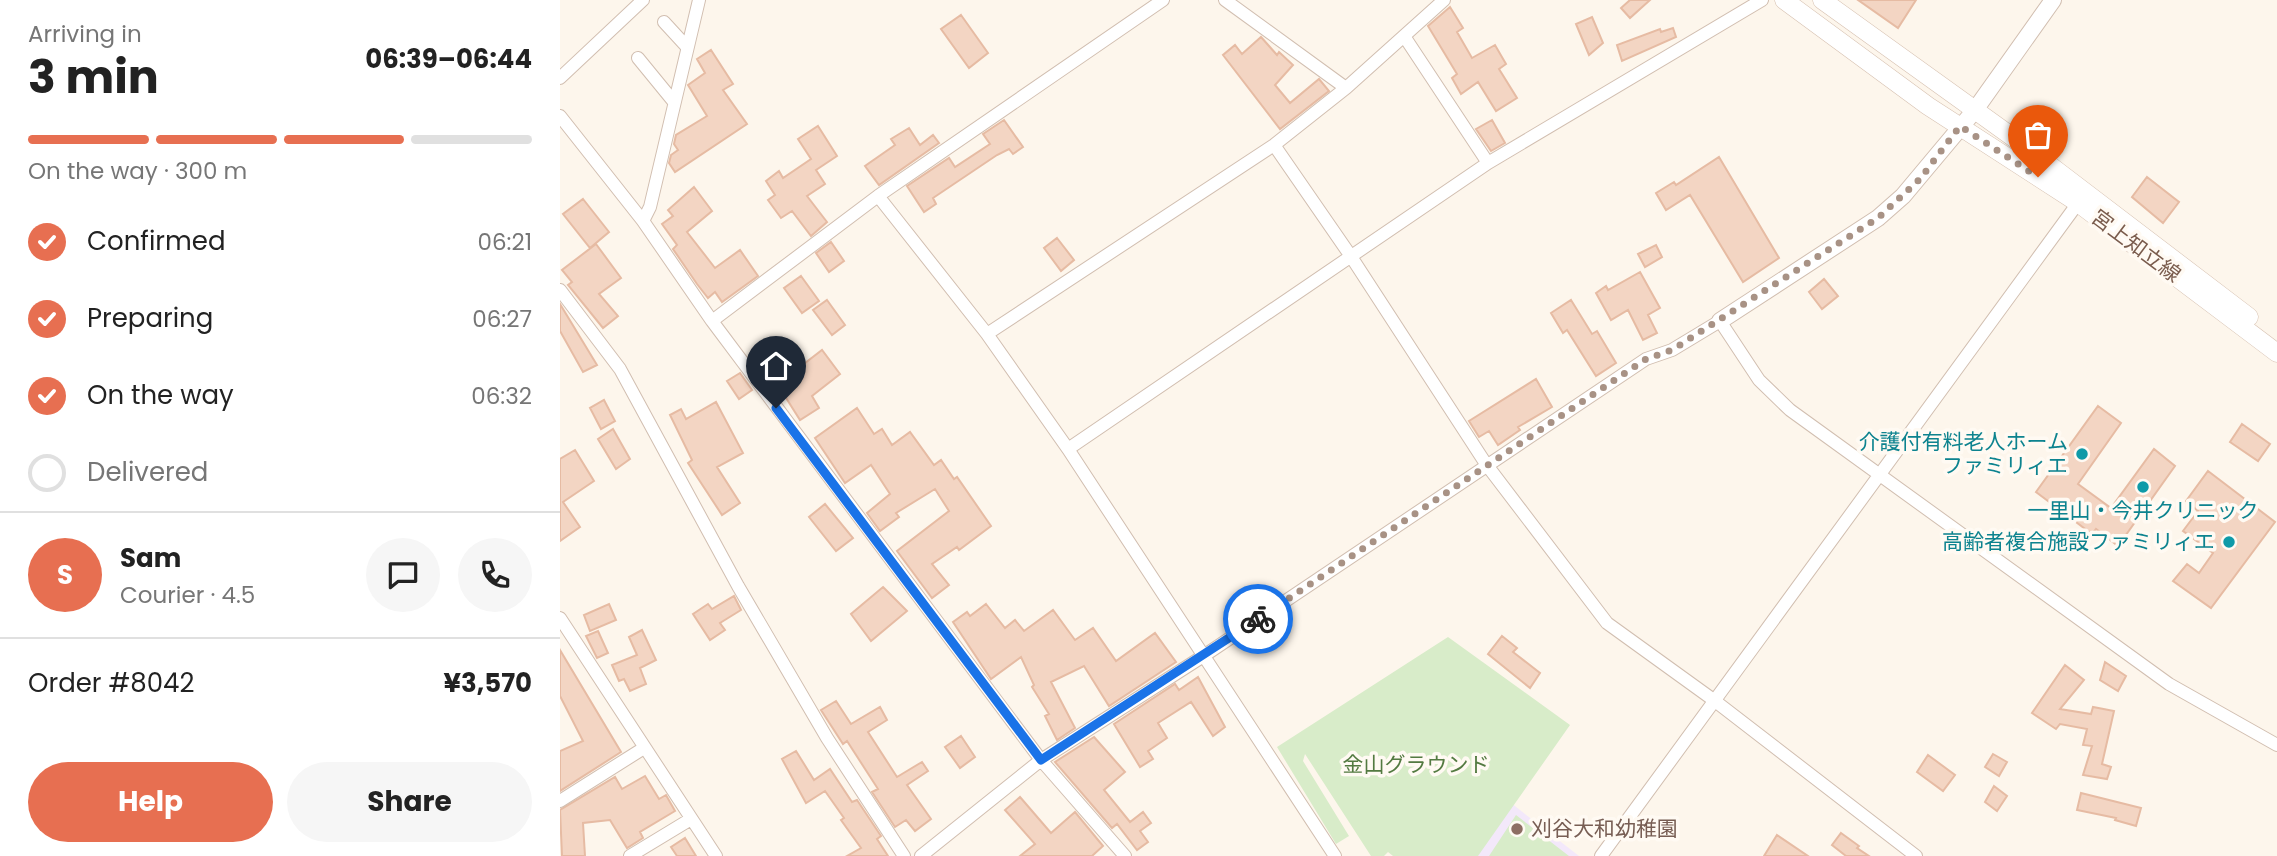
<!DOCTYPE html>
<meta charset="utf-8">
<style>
body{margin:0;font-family:Poppins,"Noto Sans JP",sans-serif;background:#f6f6f6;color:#222;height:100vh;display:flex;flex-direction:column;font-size:26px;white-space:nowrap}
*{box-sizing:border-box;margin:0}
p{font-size:23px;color:#767676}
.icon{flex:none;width:38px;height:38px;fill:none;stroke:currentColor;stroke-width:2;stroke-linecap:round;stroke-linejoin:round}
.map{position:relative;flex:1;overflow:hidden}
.drawer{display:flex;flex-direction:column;background:#fff;width:560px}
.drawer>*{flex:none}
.pin{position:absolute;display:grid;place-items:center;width:60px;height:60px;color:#fff;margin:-72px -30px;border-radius:50% 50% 50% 0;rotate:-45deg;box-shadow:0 0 7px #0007}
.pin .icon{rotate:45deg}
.courier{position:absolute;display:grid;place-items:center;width:70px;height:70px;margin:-35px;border:5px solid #1a73e8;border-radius:50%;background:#fff;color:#222;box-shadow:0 2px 9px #0007}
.overview em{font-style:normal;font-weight:700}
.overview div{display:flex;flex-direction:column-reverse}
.overview{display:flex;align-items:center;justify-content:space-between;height:119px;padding:0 28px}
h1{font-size:46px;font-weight:700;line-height:52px}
.bar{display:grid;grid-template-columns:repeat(4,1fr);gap:10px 7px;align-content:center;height:84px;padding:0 28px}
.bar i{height:9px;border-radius:5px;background:#e0e0e0}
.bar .selected{background:#e76f51}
.bar p{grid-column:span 4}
.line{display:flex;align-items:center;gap:18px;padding:0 28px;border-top:2px solid #e0e0e0}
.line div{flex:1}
.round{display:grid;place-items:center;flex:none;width:74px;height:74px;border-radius:37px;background:#f6f6f6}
ol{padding:0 28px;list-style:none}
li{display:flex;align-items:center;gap:21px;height:77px}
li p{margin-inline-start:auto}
li .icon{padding:7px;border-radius:50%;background:#e76f51;color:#fff;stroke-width:4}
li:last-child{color:#767676}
li i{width:38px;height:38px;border:4px solid #e0e0e0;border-radius:50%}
.action{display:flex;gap:14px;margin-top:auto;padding:14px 28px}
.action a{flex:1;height:80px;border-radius:42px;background:#e76f51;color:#fff;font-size:28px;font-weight:700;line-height:80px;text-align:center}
.action a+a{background:#f6f6f6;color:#222}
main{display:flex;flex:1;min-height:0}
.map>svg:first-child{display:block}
.education{fill:#f3e8fa}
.green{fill:#d8ecc9}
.building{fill:#f3d5c3;stroke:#e6bba3;stroke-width:2}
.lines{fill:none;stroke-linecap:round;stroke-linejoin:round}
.minor-casing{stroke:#d1beb0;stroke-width:14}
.tertiary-casing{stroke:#d1beb0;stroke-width:18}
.secondary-casing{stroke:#d6c0b0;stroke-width:19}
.minor{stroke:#fff;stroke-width:12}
.tertiary{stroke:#fff;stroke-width:16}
.secondary{stroke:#fff;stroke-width:18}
.done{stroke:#a89285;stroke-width:7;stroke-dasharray:0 12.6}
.route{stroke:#1a73e8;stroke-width:9}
.culture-dot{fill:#0f9aa8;stroke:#fffaf3;stroke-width:2.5}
.education-dot{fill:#8d6e63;stroke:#fffaf3;stroke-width:2.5}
.labels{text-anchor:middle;stroke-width:7;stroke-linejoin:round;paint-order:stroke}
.street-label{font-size:21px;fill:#7a5c4d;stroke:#fffaf3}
.culture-label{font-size:21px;fill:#0d838f;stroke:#fffaf3;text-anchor:end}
.park-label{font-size:21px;fill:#537a41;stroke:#fffaf3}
.education-label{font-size:21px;fill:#785e54;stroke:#fffaf3;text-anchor:start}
</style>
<main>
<section class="drawer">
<div class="overview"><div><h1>3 min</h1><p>Arriving in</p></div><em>06:39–06:44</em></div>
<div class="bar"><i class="selected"></i><i class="selected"></i><i class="selected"></i><i></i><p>On the way · 300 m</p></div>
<ol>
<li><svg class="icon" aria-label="check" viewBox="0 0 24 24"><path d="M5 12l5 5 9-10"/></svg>Confirmed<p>06:21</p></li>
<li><svg class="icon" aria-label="check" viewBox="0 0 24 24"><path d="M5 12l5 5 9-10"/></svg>Preparing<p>06:27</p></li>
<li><svg class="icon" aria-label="check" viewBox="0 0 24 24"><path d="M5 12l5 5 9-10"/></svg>On the way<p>06:32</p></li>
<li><i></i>Delivered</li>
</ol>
<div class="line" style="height:126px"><b class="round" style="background:#e76f51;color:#fff">S</b><div><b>Sam</b><p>Courier · 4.5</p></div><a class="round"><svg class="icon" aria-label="chat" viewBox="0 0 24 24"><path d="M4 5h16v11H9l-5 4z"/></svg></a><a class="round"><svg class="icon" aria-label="phone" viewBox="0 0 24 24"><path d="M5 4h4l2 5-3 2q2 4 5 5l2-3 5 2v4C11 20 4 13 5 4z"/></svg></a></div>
<div class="line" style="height:91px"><div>Order #8042</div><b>¥3,570</b></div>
<div class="action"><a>Help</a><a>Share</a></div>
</section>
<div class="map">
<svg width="1717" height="856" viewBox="0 0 1717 856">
<rect width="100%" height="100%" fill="#fdf6ec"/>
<path class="education" d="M 951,803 L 1019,856 L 906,856 Z"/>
<path class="green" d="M 888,637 L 1010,725 L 918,856 L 833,856 L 828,852 L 824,856 L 811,856 L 745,754 L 743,761 L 789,836 L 776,844 L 717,747 Z
M 956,815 L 1009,856 L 929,856 Z"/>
<path class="building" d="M 1070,0 L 1090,0 L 1070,18 L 1061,8 Z
M 1298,0 L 1356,0 L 1338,28 Z
M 890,7 L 903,28 L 897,32 L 912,58 L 935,45 L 946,64 L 939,69 L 957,98 L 936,111 L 918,82 L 901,94 L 892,78 L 897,74 L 868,26 Z
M 401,15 L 428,53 L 409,68 L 381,29 Z
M 1032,17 L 1043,43 L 1029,55 L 1016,24 Z
M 1113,28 L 1116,37 L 1062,61 L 1057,45 L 1100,29 L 1101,32 Z
M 701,37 L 717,55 L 719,52 L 733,65 L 715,85 L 730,103 L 759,79 L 769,91 L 720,129 L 663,55 L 675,45 L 682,54 Z
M 151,50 L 173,84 L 163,90 L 187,124 L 115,172 L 109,163 L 111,155 L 118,150 L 114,144 L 116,135 L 147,116 L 128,85 L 145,73 L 137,59 Z
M 444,120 L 463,147 L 453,154 L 449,149 L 437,155 L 373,198 L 376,204 L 364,212 L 347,186 L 389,158 L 395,167 L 430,144 L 423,134 Z
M 932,120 L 945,143 L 931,151 L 916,129 Z
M 258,126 L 277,156 L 256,170 L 265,184 L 247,196 L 267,222 L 251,236 L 232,211 L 221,218 L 208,200 L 215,195 L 206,181 L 219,171 L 223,178 L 251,159 L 238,139 Z
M 349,128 L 360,145 L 373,135 L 379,143 L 319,185 L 305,166 L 335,145 L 331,139 Z
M 1159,157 L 1219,258 L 1183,282 L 1130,195 L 1106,210 L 1096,193 L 1114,182 L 1116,185 Z
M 1587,177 L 1619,202 L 1603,223 L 1572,197 Z
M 134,187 L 152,211 L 127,232 L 155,268 L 180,250 L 198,276 L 162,302 L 155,292 L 148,298 L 137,284 L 113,249 L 117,245 L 102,224 L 113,216 L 108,210 Z
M 23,199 L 49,232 L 30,248 L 3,214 Z
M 497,238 L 514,260 L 501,271 L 484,248 Z
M 271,242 L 284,261 L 269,272 L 256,253 Z
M 36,244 L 61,278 L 39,294 L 58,316 L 43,328 L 8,285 L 12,282 L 2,270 Z
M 1096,245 L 1102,257 L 1085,267 L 1078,254 Z
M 1080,272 L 1100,308 L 1088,315 L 1097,333 L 1083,340 L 1068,310 L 1051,320 L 1036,293 L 1046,286 L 1048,290 Z
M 241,276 L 259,301 L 242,313 L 224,288 Z
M 1264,279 L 1278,296 L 1262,309 L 1249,292 Z
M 267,300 L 285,325 L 272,335 L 253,310 Z
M 1011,300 L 1032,334 L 1037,331 L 1056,363 L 1036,376 L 1007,330 L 1003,333 L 991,313 Z
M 0,304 L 37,365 L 23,372 L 0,331 Z
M 217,342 L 236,370 L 262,350 L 280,374 L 252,396 L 259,408 L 240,420 L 216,382 L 213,384 L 207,380 L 194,363 L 194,358 Z
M 180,373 L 192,390 L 179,399 L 167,381 Z
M 976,379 L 992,407 L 958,427 L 960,430 L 938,445 L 929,431 L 919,437 L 909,421 Z
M 44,400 L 55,421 L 41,429 L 30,408 Z
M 156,402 L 183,453 L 157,467 L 180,503 L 162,515 L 128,463 L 132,460 L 110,415 L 121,409 L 126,419 Z
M 1538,406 L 1561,423 L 1518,484 L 1551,508 L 1594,449 L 1615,466 L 1558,546 L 1536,529 L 1532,534 L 1476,492 Z
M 297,408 L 314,434 L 322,429 L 332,445 L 350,432 L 374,465 L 381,460 L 394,479 L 397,477 L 431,526 L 399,550 L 397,547 L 372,564 L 389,585 L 372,598 L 337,551 L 389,511 L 375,489 L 336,513 L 339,517 L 320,531 L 307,513 L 330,494 L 311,465 L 285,483 L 255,438 Z
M 1682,424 L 1710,444 L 1698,461 L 1670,442 Z
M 53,429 L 70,459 L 56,469 L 38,439 Z
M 15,450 L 34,481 L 3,502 L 20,527 L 0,541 L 0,459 Z
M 1648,471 L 1715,522 L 1651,608 L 1613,581 L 1627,564 L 1639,573 L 1653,553 L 1623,531 L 1638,511 L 1626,501 Z
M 265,504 L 293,538 L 276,551 L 249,517 Z
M 323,587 L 347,611 L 311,641 L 291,614 Z
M 174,596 L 181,610 L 160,623 L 165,630 L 150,640 L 133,614 L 148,604 L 152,609 Z
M 49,604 L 56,620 L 30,631 L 24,615 Z
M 426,604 L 445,628 L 455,620 L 464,631 L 493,610 L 515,640 L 533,628 L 556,661 L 595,633 L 616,662 L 549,706 L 524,666 L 491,682 L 515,728 L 497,740 L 485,716 L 489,714 L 472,687 L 474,685 L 461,657 L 431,679 L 393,622 L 407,612 L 410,616 Z
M 82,630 L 96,660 L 80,668 L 86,684 L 70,691 L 64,679 L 59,681 L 52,665 L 77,655 L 69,637 Z
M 38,631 L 48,653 L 37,658 L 26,636 Z
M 942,636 L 957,648 L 953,652 L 980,673 L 970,688 L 928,654 Z
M 0,650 L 61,752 L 0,791 L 0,751 L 23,741 L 0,696 Z
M 1545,662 L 1566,676 L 1558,691 L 1540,680 Z
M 1505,665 L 1524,680 L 1500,709 L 1531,714 L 1533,707 L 1554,711 L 1542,764 L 1551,767 L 1547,779 L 1523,775 L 1532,746 L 1523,745 L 1527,729 L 1500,724 L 1496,729 L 1472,713 Z
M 638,677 L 665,727 L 653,736 L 631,702 L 598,723 L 607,738 L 588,751 L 593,759 L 580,767 L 554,724 L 615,684 L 619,690 Z
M 276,701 L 291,724 L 320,707 L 327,720 L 308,732 L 337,777 L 362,762 L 368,771 L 347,785 L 371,819 L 355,831 L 346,820 L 335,827 L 312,792 L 318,789 L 287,741 L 283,744 L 261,710 Z
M 401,736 L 415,757 L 400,768 L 385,747 Z
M 534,737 L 565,772 L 544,790 L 570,822 L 583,812 L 591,823 L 580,831 L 588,842 L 577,850 L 557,824 L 552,828 L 495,762 Z
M 236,751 L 254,780 L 270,769 L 292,802 L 297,800 L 321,836 L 317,839 L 328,856 L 287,856 L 301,848 L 281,820 L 284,818 L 265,791 L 246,803 L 222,759 Z
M 1433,754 L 1447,762 L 1439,776 L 1425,767 Z
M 1368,755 L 1395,775 L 1383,791 L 1357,772 Z
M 85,776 L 99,799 L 106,795 L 115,811 L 80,832 L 83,838 L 67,848 L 50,820 L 23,823 L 25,856 L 2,856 L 0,810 L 55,777 L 62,789 Z
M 1434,786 L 1447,796 L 1437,811 L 1425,802 Z
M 1521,793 L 1581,808 L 1576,826 L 1555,820 L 1556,818 L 1517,810 Z
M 460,797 L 491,833 L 515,812 L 543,846 L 532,856 L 460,856 L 475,844 L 445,810 Z
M 1281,833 L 1299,846 L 1297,848 L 1309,856 L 1286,856 L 1272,845 Z
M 1217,835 L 1248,856 L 1204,856 Z
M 125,838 L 136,856 L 117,856 L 111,847 Z"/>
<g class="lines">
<defs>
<path id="minor" d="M 665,0 L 786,88
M 104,22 L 127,47
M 844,36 L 928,163
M 78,58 L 114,102
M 0,78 L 83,0
M 0,116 L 83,221 L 152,321 L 481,760 L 565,856
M 714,145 L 790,255 L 926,464 L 1047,623 L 1155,701 L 1356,856
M 318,196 L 427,334 L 508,449 L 775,856
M 83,221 L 90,207 L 139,0
M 0,290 L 60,369 L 178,586 L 267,738 L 344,856
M 152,321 L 318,196 L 603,0
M 427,334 L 714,145 L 786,88 L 884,0
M 508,449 L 928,163 L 1202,0
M 0,618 L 156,856
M 0,801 L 84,748
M 70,856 L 131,819
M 361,856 L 481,760 L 645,655 L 1086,359 L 1112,350 L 1160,321 L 1199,380 L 1230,410 L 1609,684 L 1717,745
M 1041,856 L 1518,203"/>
<path id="tertiary" d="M 1160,321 L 1318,218 L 1343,196 L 1415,110 L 1493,0"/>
<path id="secondary" d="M 1224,0 L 1368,106 L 1518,203 L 1717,353
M 1262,0 L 1458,141 L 1689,317"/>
</defs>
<use href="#minor" class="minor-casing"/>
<use href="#tertiary" class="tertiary-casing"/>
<use href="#secondary" class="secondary-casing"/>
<use href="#minor" class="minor"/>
<use href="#tertiary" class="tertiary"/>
<use href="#secondary" class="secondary"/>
</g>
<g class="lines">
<path class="done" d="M 698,619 L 1086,359 L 1112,350 L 1318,218 L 1360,179 L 1400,126 L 1478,177"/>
<path class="route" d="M 216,408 L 481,760 L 698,619"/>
</g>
<g class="culture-dot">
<circle cx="1522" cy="454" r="7"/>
<circle cx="1583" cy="487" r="7"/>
<circle cx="1669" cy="542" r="7"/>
</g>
<circle class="education-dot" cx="957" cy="829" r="7"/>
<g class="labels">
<g class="street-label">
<text transform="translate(1576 246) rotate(37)" y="7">宮上知立線</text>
</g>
<g class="culture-label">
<text x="1508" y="449">介護付有料老人ホーム<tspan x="1508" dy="24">ファミリィエ</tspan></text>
<text x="1583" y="518" text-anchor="middle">一里山・今井クリニック</text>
<text x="1655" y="549">高齢者複合施設ファミリィエ</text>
</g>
<g class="park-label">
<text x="856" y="772">金山グラウンド</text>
</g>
<g class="education-label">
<text x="971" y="836">刈谷大和幼稚園</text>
</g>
</g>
</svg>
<div class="pin" style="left:1478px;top:177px;background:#ea580c"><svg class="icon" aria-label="bag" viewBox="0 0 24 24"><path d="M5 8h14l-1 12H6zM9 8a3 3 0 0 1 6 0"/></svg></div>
<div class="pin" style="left:216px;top:408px;background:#1f2937"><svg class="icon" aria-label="home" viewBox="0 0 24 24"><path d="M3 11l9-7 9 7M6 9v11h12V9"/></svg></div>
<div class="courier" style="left:698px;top:619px"><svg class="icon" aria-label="bike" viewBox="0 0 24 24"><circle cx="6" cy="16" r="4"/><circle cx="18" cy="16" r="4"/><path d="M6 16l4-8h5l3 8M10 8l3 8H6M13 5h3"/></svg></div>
</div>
</main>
